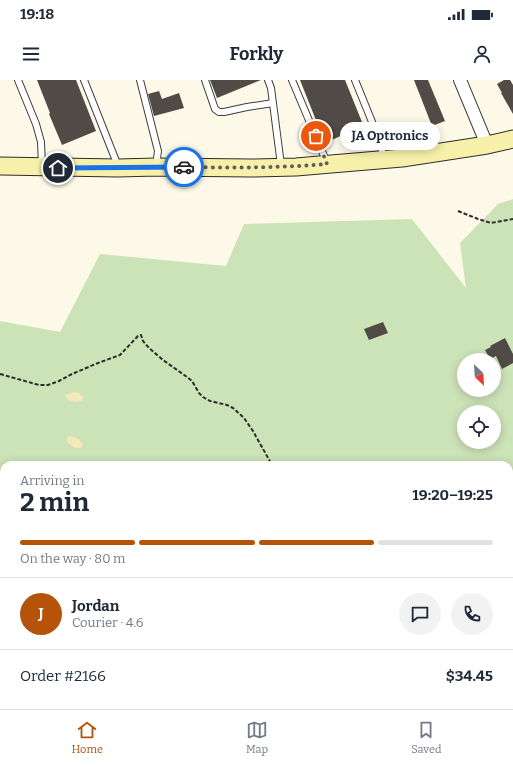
<!DOCTYPE html>
<meta charset="utf-8">
<style>
body{margin:0;font-family:Bitter,serif;background:#f2f2f3;color:#1f2937;height:100vh;display:flex;flex-direction:column;font-size:15px;white-space:nowrap}
*{box-sizing:border-box;margin:0}
p{font-size:13px;color:#747a83}
.icon{flex:none;width:22px;height:22px;fill:none;stroke:currentColor;stroke-width:2;stroke-linecap:round;stroke-linejoin:round}
.map{position:relative;flex:1;overflow:hidden}
.drawer{position:absolute;left:0px;top:381px;width:513px;height:248px;display:flex;flex-direction:column;background:#fff;border-radius:12px 12px 0 0;box-shadow:0 2px 10px #0003}
.drawer>*{flex:none}
.needle{width:26px;rotate:155deg}
.buttons{position:absolute;left:457px;top:273px;display:grid;gap:8px}
.buttons a{display:grid;place-items:center;width:44px;height:44px;border-radius:50%;background:#fff;box-shadow:0 2px 10px #0003;font-size:20px}
.pin{position:absolute;display:grid;place-items:center;width:34px;height:34px;color:#fff;margin:-17px;border:2px solid #fff;border-radius:50%;box-shadow:0 1px 4px #0007}
.courier{position:absolute;display:grid;place-items:center;width:40px;height:40px;margin:-20px;border:3px solid #1a73e8;border-radius:50%;background:#fff;color:#222;box-shadow:0 1px 5px #0007}
.bubble{position:absolute;height:28px;border-radius:14px;background:#fff;box-shadow:0 2px 10px #0003;font-size:13px;font-weight:700;line-height:28px;text-align:center}
.summary em{font-style:normal;font-weight:700}
.summary div{display:flex;flex-direction:column-reverse}
.summary{display:flex;align-items:center;justify-content:space-between;height:68px;padding:0 20px}
h1{font-size:26px;font-weight:700;line-height:30px}
.bar{display:grid;grid-template-columns:repeat(4,1fr);gap:6px 4px;align-content:center;height:48px;padding:0 20px}
.bar i{height:5px;border-radius:3px;background:#e0e1e3}
.bar .on{background:#b45309}
.bar p{grid-column:span 4}
.line{display:flex;align-items:center;gap:10px;padding:0 20px;border-top:1px solid #e0e1e3}
.line div{flex:1}
.round{display:grid;place-items:center;flex:none;width:42px;height:42px;border-radius:21px;background:#f2f2f3}
.status{display:flex;justify-content:space-between;align-items:center;height:28px;padding:0 20px;background:#fff;direction:ltr}
.status svg{height:11px;fill:currentColor}
header{display:flex;justify-content:space-between;align-items:center;height:52px;padding:0 20px;background:#fff;font-size:18px;font-weight:700}
.dock{display:flex;justify-content:space-around;align-items:center;height:56px;border-top:1px solid #e0e1e3;background:#fff;font-size:11px;color:#747a83}
.dock a{display:grid;justify-items:center;gap:2px}
.dock .on{color:#b45309}
.map>svg:first-child{display:block}
.green{fill:#cce2b7;fill-rule:evenodd}
.sand{fill:#f3e9ba}
.building{fill:#514b47}
.lines{fill:none;stroke-linecap:round;stroke-linejoin:round}
.lane-casing{stroke:#3d3d3d;stroke-width:8}
.street-casing{stroke:#3d3d3d;stroke-width:14}
.secondary-casing{stroke:#2c2c2c;stroke-width:19}
.path{stroke:#2c2c2c;stroke-width:2;stroke-dasharray:4 2;stroke-linecap:butt}
.lane{stroke:#fff;stroke-width:6}
.street{stroke:#fff;stroke-width:12}
.secondary{stroke:#f6f0aa;stroke-width:17}
.done{stroke:#5f5e58;stroke-width:4;stroke-dasharray:0 7.2}
.route{stroke:#1a73e8;stroke-width:5}
</style>
<div class="status"><b>19:18</b><svg viewBox="0 0 49 12"><path d="M0 12V9h3v3zM5 12V6h3v6zM10 12V3h3v9zM15 12V0h3v12zM26 1h20v11H26zM47 4h2v5h-2z"/></svg></div>
<header><svg class="icon" aria-label="menu" viewBox="0 0 24 24"><path d="M4 6h16M4 12h16M4 18h16"/></svg>Forkly<svg class="icon" aria-label="person" viewBox="0 0 24 24"><circle cx="12" cy="8" r="4"/><path d="M4 21q1-7 8-7t8 7"/></svg></header>
<div class="map">
<svg width="513" height="629" viewBox="0 0 513 629">
<rect width="100%" height="100%" fill="#fdf9e8"/>
<path class="green" d="M 513,119 L 513,629 L 0,629 L 0,241 L 60,252 L 100,174 L 226,186 L 244,144 L 412,139 L 466,208 L 460,163 L 498,124 ZM 464,280 L 494,280 L 494,310 L 464,310 ZM 464,332 L 494,332 L 494,362 L 464,362 ZM 4,385 L 509,385 L 509,625 L 4,625 Z"/>
<path class="sand" d="M 75,312 L 79,313 L 84,318 L 81,321 L 74,322 L 67,319 L 65,315 Z
M 68,356 C 75,356 78,359 83,364 L 81,368 L 75,368 L 68,363 L 67,360 Z"/>
<path class="building" d="M 37,0 L 76,0 L 96,51 L 62,65 L 49,34 L 50,33 Z
M 210,0 L 261,0 L 217,18 Z
M 300,0 L 345,0 L 364,47 L 355,51 L 356,53 L 346,56 L 345,54 L 325,63 Z
M 414,0 L 428,0 L 445,41 L 432,46 Z
M 504,0 L 510,0 L 513,5 L 513,34 L 501,13 L 502,13 L 497,4 Z
M 159,11 L 162,19 L 179,13 L 184,28 L 154,36 L 148,14 Z
M 383,242 L 388,253 L 369,260 L 364,249 Z
M 505,258 L 513,274 L 513,283 L 502,289 L 496,276 L 490,279 L 485,270 L 491,267 L 490,266 Z"/>
<g class="lines">
<defs>
<path id="lane" d="M 18,0 L 36,44 L 41,62 L 42,86
M 84,0 L 118,86
M 140,0 L 158,71 L 156,86
M 205,0 L 215,29 L 219,32 L 224,32 L 247,27 L 273,23
M 268,0 L 271,8 L 281,85
M 292,0 L 327,83
M 355,0 L 379,59 L 384,79"/>
<path id="street" d="M 460,0 L 487,65"/>
<path id="secondary" d="M 0,86 L 118,88 L 156,87 L 252,88 L 296,87 L 402,78 L 487,65 L 513,59"/>
</defs>
<use href="#lane" class="lane-casing"/>
<use href="#street" class="street-casing"/>
<use href="#secondary" class="secondary-casing"/>
<path class="path" d="M 458,131 L 478,139 L 491,143 L 513,139
M 0,294 L 39,305 L 48,305 L 59,301 L 72,294 L 98,283 L 120,275 L 138,256 L 141,255 L 143,261 L 149,268 L 163,280 L 187,297 L 192,301 L 199,313 L 203,317 L 210,321 L 227,325 L 233,328 L 244,338 L 253,351 L 272,385
M 0,525 L 4,527
M 509,596 L 513,597
M 214,625 L 229,629"/>
<use href="#lane" class="lane"/>
<use href="#street" class="street"/>
<use href="#secondary" class="secondary"/>
</g>
<g class="lines">
<path class="done" d="M 184,87 C 232,88 280,88 327,84 L 316,56"/>
<path class="route" d="M 58,88 L 184,87"/>
</g>
</svg>
<div class="buttons">
<a><svg class="needle" viewBox="-14 -14 28 28"><path d="M0-13l5 13h-10z" fill="#e53935"/><path d="M0 13l5-13h-10z" fill="#747a83"/></svg></a>
<a><svg class="icon" aria-label="locate" viewBox="0 0 24 24"><circle cx="12" cy="12" r="6"/><path d="M12 2v4M12 18v4M2 12h4M18 12h4"/></svg></a>
</div>
<div class="pin" style="left:316px;top:56px;background:#ea580c"><svg class="icon" aria-label="bag" viewBox="0 0 24 24"><path d="M5 8h14l-1 12H6zM9 8a3 3 0 0 1 6 0"/></svg></div>
<div class="pin" style="left:58px;top:88px;background:#1f2937"><svg class="icon" aria-label="home" viewBox="0 0 24 24"><path d="M3 11l9-7 9 7M6 9v11h12V9"/></svg></div>
<div class="courier" style="left:184px;top:87px"><svg class="icon" aria-label="car" viewBox="0 0 24 24"><path d="M5 17H2v-5l4-1 3-4h7l3 4 3 1v5h-3M9 17h6M6 11h13"/><circle cx="7" cy="17" r="2"/><circle cx="17" cy="17" r="2"/></svg></div>
<div class="bubble" style="left:340px;top:42px;width:100px">JA Optronics</div>
<section class="drawer">
<div class="summary"><div><h1>2 min</h1><p>Arriving in</p></div><em>19:20–19:25</em></div>
<div class="bar"><i class="on"></i><i class="on"></i><i class="on"></i><i></i><p>On the way · 80 m</p></div>
<div class="line" style="height:72px"><b class="round" style="background:#b45309;color:#fff">J</b><div><b>Jordan</b><p>Courier · 4.6</p></div><a class="round"><svg class="icon" aria-label="chat" viewBox="0 0 24 24"><path d="M4 5h16v11H9l-5 4z"/></svg></a><a class="round"><svg class="icon" aria-label="phone" viewBox="0 0 24 24"><path d="M5 4h4l2 5-3 2q2 4 5 5l2-3 5 2v4C11 20 4 13 5 4z"/></svg></a></div>
<div class="line" style="height:52px"><div>Order #2166</div><b>$34.45</b></div>
</section>
</div>
<nav class="dock">
<a class="on"><svg class="icon" aria-label="home" viewBox="0 0 24 24"><path d="M3 11l9-7 9 7M6 9v11h12V9"/></svg>Home</a>
<a><svg class="icon" aria-label="map" viewBox="0 0 24 24"><path d="M3 6l6-2 6 2 6-2v14l-6 2-6-2-6 2zM9 4v14M15 6v14"/></svg>Map</a>
<a><svg class="icon" aria-label="saved" viewBox="0 0 24 24"><path d="M7 4h10v16l-5-4-5 4z"/></svg>Saved</a>
</nav>
